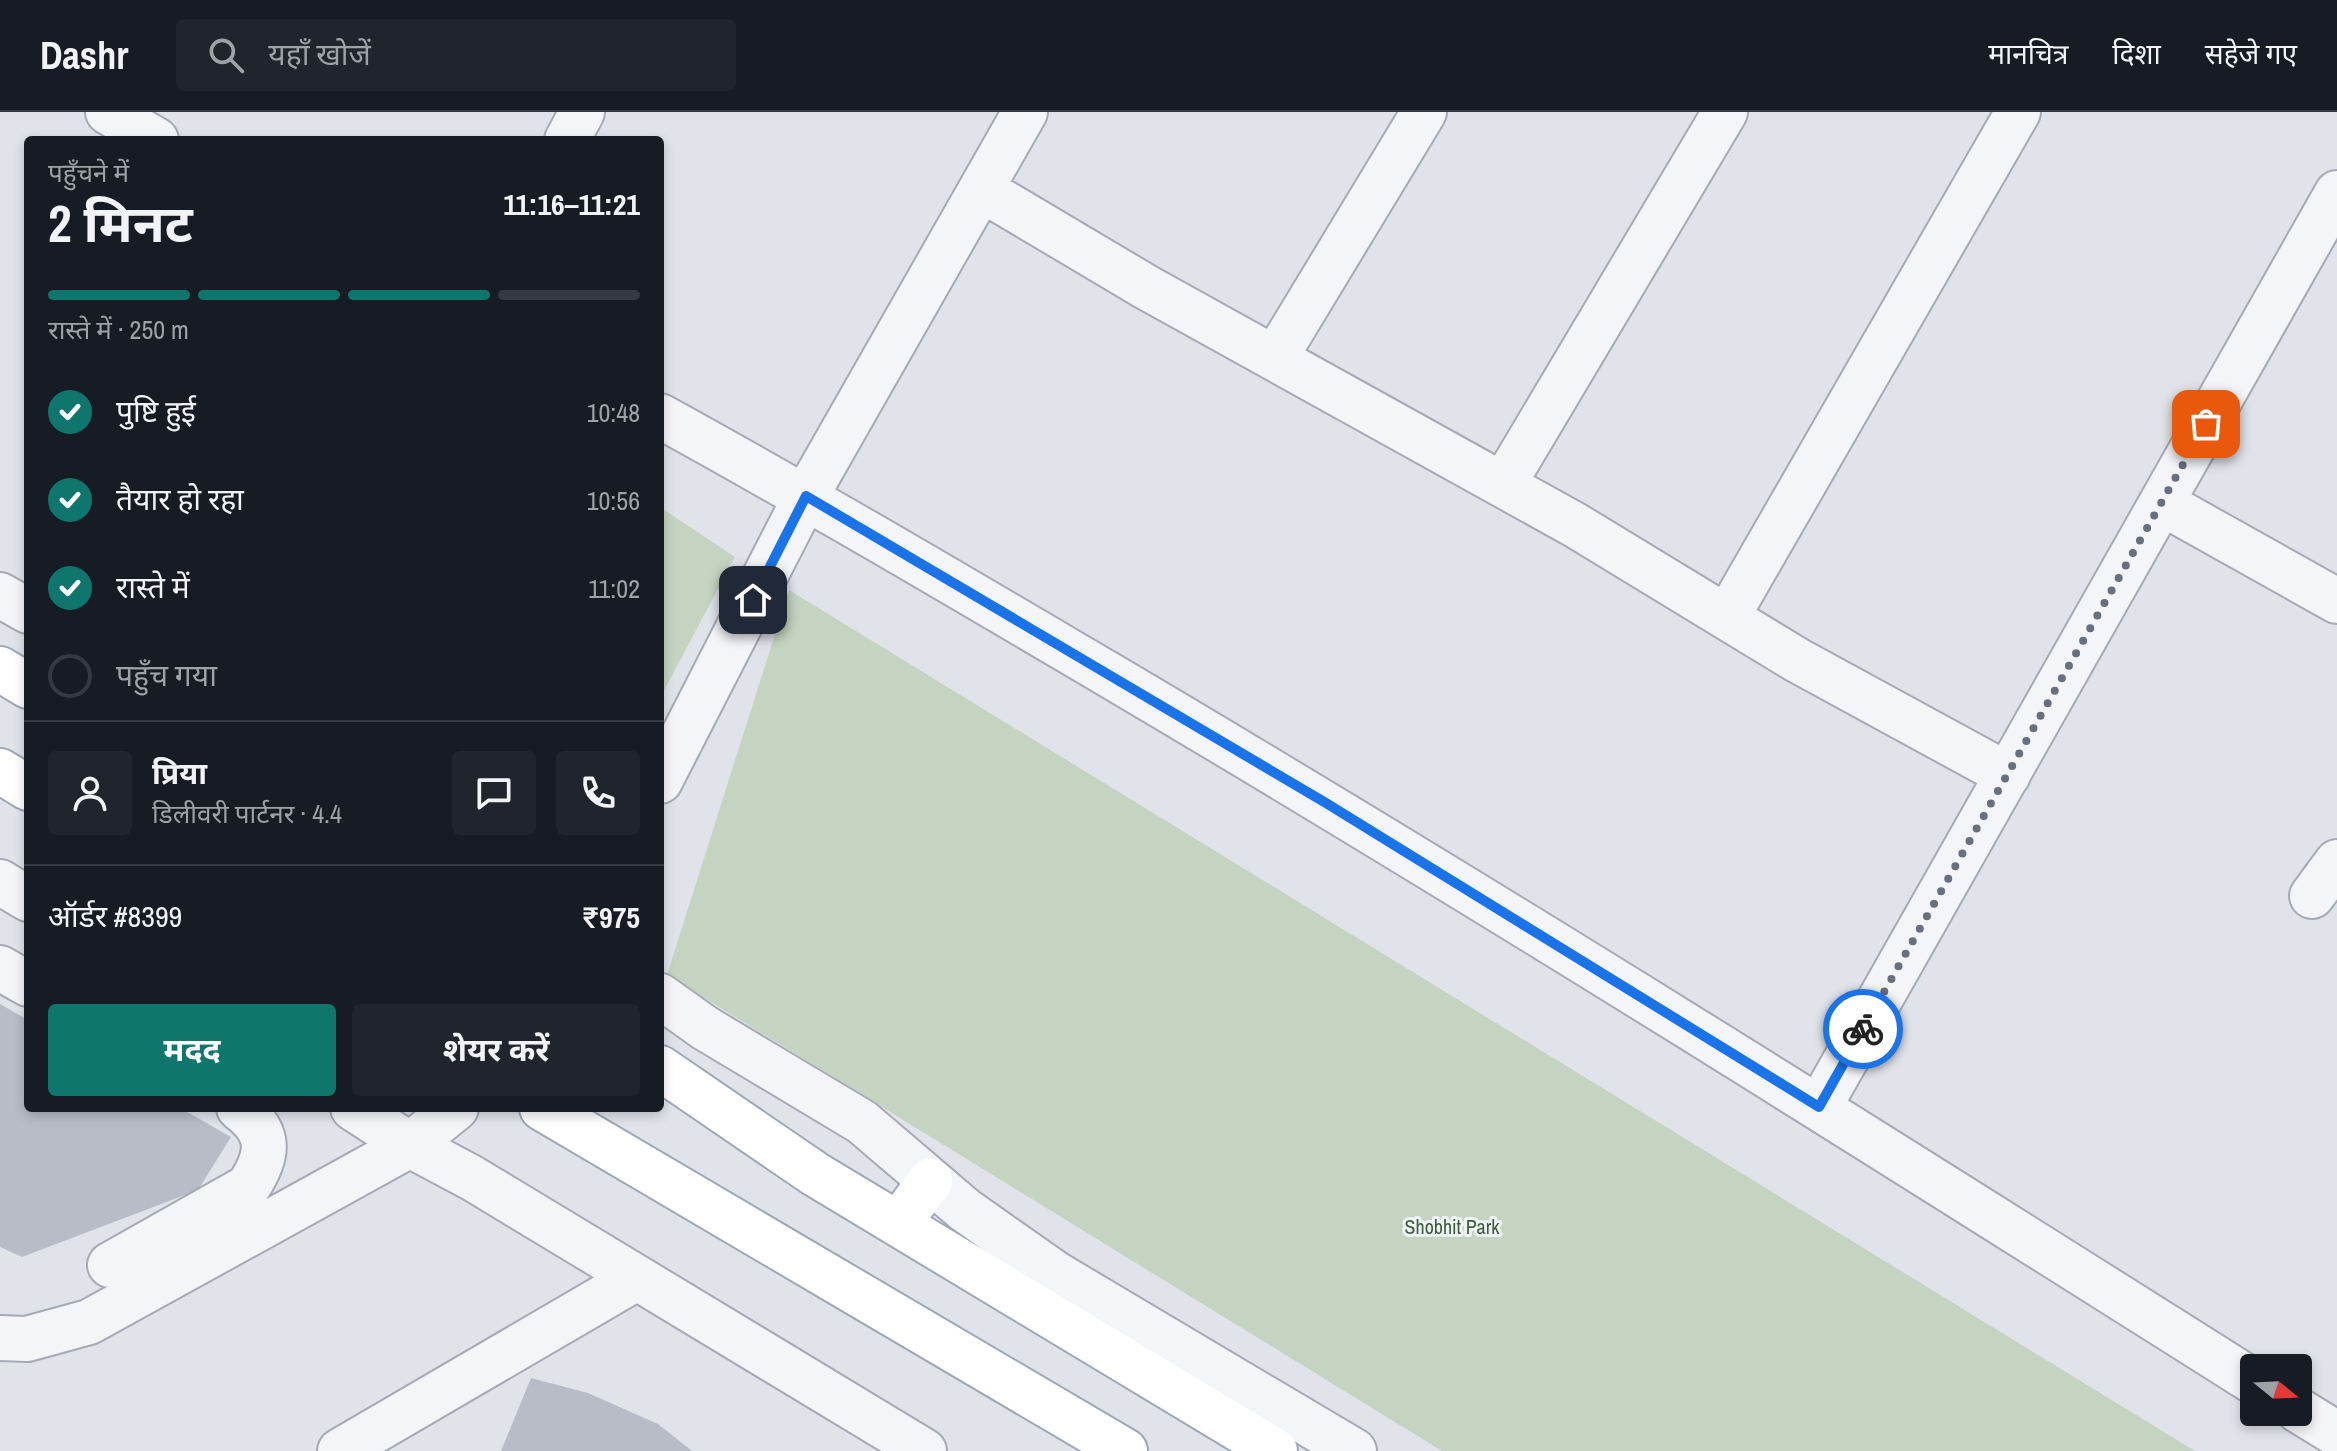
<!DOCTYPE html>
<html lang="hi">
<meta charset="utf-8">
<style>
body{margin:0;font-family:"Archivo Narrow","Noto Sans Devanagari",sans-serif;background:#20242c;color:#f1f3f6;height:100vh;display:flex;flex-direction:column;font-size:30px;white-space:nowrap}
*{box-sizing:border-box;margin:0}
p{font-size:26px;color:#9ea1a6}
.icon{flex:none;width:44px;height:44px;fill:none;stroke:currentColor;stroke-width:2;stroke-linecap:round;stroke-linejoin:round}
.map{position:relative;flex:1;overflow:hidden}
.details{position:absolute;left:24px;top:24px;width:640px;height:976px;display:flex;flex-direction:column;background:#171b24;border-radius:8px;box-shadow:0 4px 12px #0003}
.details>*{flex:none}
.needle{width:52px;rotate:108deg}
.controls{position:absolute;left:2240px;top:1242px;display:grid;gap:16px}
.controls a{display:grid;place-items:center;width:72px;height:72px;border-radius:8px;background:#171b24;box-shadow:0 4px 12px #0003;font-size:40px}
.pin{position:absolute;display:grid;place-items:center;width:68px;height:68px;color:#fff;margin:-34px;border-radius:16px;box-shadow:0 4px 12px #0006}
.courier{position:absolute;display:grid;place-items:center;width:80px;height:80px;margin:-40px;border:6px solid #1a73e8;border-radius:50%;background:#fff;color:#222;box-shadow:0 2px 10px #0007}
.headline em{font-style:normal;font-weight:700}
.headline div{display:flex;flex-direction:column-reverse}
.headline{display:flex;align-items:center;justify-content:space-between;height:136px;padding:0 24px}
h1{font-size:52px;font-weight:700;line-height:60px}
.bar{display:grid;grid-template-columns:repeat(4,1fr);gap:12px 8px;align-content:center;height:96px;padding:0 24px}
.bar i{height:10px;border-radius:6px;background:#363941}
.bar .on{background:#0f766e}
.bar p{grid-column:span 4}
.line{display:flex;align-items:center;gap:20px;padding:0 24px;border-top:2px solid #363941}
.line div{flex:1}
.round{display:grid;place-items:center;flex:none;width:84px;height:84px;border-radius:8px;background:#20242c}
ol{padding:0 24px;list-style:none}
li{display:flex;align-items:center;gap:24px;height:88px}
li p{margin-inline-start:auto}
li .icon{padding:8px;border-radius:50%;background:#0f766e;color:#fff;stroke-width:4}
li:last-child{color:#9ea1a6}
li i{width:44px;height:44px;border:4px solid #363941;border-radius:50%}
.cta{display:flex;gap:16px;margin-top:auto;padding:16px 24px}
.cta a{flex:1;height:92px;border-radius:8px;background:#0f766e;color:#fff;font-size:32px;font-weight:700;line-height:92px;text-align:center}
.cta a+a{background:#20242c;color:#f1f3f6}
header{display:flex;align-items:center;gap:48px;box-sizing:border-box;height:112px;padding:0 40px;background:#171b24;border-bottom:2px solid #363941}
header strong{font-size:38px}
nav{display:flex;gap:44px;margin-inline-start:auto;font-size:28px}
.search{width:560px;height:72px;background:#20242c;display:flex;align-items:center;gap:20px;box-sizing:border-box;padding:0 28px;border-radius:8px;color:#9ea1a6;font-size:30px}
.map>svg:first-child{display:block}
.green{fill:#c5d4c1}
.building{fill:#b7bcc7}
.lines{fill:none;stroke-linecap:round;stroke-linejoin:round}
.minor-casing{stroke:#a5aab4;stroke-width:48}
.major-casing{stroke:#9fa7b6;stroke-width:48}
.minor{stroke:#f3f5f8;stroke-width:44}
.major{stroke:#fff;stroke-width:44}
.done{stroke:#686f7d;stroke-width:8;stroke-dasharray:0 14.4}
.route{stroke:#1a73e8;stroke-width:10}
.labels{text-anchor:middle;stroke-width:6;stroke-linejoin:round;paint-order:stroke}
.park-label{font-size:20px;fill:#3a5e35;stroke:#f0f3f7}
</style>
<header>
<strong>Dashr</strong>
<div class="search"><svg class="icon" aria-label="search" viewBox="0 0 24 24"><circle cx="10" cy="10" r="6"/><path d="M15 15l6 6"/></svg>यहाँ खोजें</div>
<nav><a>मानचित्र</a><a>दिशा</a><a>सहेजे गए</a></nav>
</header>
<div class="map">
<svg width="2337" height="1339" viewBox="0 0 2337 1339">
<rect width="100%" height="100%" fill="#e0e3ea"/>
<path class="green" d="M 660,395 L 735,445 L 660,586 Z
M 789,478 L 2195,1339 L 1442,1339 L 667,863 Z"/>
<path class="building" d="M 0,892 L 28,908 L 28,996 L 180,996 L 231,1025 L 198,1078 L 22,1145 L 0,1135 Z
M 531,1266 L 588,1281 L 658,1312 L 692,1339 L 501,1339 Z"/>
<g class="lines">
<defs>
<path id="minor" d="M 108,0 L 156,28
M 567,28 L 582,0
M 981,77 L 1146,175 L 1575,413 L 1797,548 L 2008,663
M 1275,246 L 1424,0
M 660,304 C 811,387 958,474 1106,561 C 1494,790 1874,1030 2254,1270
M 1503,373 L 1725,0
M 2162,391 L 2337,489
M 0,483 L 28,499
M 1727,505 L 2018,0
M 660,669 L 806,384 L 1025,0
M 0,770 L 28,787
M 2312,784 L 2337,750
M 0,856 L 28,872
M 660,884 L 705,916 L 862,1010 L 965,1098 L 1056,1162 L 1354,1339
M 1819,995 L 2337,81
M 353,996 L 410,1033 L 472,1066 L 924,1339
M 110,1153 L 248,1075 C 269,1043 272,1021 239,996
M 0,1226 L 27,1227 L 89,1210 L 410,1033 L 456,996
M 2298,1298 L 2337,1322
M 340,1339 L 635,1167"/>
<path id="major" d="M 0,557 L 28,574
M 0,659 L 28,676
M 660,956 L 815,1062 L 1275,1339
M 542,996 L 1125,1339
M 898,1112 L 930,1069"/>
</defs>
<use href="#minor" class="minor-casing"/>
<use href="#major" class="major-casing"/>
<use href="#minor" class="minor"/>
<use href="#major" class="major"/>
</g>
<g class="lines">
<path class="done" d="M 1863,917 L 2206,312"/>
<path class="route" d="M 753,488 L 806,384 L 1326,691 L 1819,995 L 1863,917"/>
</g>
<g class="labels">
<g class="park-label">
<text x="1452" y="1122">Shobhit Park</text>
</g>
</g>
</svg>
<div class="controls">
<a><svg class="needle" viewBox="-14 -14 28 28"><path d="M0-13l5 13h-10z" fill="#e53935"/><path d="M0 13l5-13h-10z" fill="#9ea1a6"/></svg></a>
</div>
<div class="pin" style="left:2206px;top:312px;background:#ea580c"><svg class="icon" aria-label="bag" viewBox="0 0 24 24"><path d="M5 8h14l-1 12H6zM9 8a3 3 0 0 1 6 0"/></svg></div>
<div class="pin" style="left:753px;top:488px;background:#1f2937"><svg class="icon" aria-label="home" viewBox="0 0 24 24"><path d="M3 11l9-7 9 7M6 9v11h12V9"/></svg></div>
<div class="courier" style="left:1863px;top:917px"><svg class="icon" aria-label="bike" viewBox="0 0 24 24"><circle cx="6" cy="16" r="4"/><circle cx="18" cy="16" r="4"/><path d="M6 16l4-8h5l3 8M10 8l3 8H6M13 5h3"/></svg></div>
<section class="details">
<div class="headline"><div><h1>2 मिनट</h1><p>पहुँचने में</p></div><em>11:16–11:21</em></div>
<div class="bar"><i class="on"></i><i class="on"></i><i class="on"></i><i></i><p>रास्ते में · 250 m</p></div>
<ol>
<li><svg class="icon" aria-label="check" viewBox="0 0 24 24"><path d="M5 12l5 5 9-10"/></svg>पुष्टि हुई<p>10:48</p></li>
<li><svg class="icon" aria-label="check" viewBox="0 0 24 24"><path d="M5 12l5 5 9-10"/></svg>तैयार हो रहा<p>10:56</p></li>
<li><svg class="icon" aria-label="check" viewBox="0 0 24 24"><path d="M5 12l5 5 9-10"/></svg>रास्ते में<p>11:02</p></li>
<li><i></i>पहुँच गया</li>
</ol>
<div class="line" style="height:144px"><a class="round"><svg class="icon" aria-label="person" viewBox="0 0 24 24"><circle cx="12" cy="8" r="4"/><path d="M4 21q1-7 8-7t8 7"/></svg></a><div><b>प्रिया</b><p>डिलीवरी पार्टनर · 4.4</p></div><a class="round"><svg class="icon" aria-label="chat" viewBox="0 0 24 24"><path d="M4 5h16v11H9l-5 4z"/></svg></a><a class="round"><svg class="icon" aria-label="phone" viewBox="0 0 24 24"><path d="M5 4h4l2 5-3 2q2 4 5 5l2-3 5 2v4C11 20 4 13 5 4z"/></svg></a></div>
<div class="line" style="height:104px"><div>ऑर्डर #8399</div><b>₹975</b></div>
<div class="cta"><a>मदद</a><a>शेयर करें</a></div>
</section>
</div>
